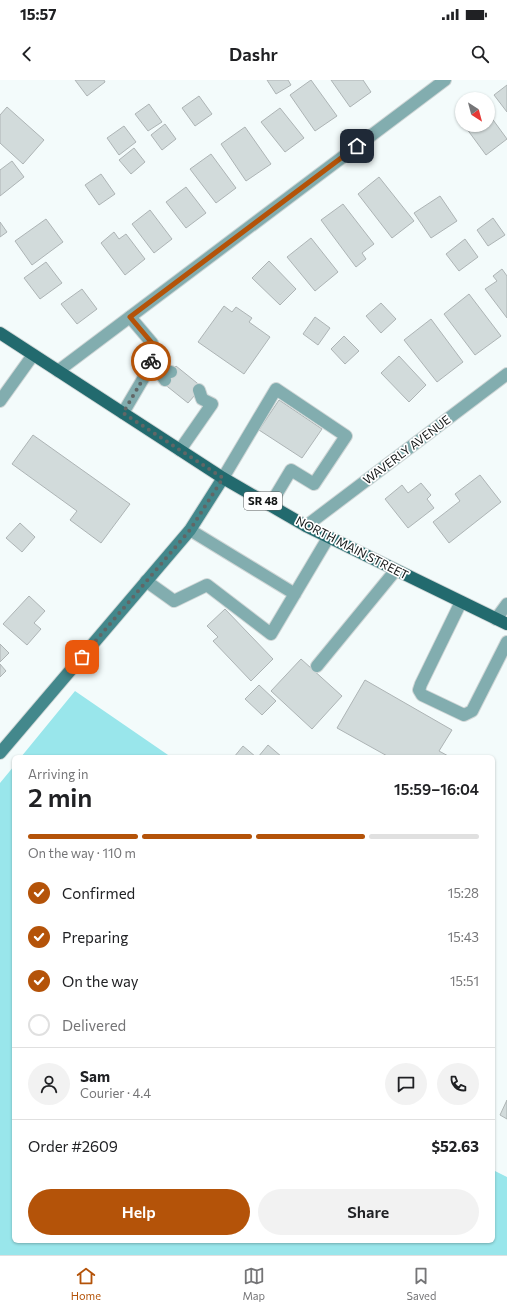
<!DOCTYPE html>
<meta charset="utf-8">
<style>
body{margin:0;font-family:Commissioner,sans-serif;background:#f2f2f2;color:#202124;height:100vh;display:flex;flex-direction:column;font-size:15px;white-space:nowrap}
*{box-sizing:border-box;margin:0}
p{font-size:13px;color:#757577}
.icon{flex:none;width:22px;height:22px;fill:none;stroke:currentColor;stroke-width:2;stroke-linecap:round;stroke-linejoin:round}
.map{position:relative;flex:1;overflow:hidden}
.panel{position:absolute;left:12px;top:675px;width:483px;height:488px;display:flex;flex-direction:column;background:#fff;border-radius:6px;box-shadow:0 1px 3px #0004}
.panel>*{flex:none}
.needle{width:26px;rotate:144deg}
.controls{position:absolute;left:455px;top:12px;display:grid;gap:8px}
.controls a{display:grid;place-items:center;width:40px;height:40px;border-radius:50%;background:#fff;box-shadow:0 1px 3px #0004;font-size:20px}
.pin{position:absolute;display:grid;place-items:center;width:34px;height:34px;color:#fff;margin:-17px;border-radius:8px;box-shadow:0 2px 6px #0006}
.courier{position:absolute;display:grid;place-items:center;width:40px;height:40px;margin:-20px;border:3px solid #b45309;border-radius:50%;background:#fff;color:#222;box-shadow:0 1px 5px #0007}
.headline em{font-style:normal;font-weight:600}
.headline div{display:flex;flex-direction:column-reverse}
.headline{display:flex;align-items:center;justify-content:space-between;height:68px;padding:0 16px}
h1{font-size:26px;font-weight:600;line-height:30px}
.bar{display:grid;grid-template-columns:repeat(4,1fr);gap:6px 4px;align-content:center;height:48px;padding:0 16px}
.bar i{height:5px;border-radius:3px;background:#e0e0e0}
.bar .on{background:#b45309}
.bar p{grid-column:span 4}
.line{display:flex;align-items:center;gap:10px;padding:0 16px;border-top:1px solid #e0e0e0}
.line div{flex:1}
.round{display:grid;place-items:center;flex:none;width:42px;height:42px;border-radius:21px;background:#f2f2f2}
ol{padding:0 16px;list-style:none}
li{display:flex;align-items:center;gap:12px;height:44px}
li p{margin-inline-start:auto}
li .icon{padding:4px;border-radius:50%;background:#b45309;color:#fff;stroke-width:4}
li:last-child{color:#757577}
li i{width:22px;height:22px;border:2px solid #e0e0e0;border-radius:50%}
.primary-button{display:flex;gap:8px;margin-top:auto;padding:8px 16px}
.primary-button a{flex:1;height:46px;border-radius:24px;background:#b45309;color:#fff;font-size:16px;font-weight:600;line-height:46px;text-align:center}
.primary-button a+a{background:#f2f2f2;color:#202124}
.status{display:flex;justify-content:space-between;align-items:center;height:28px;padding:0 20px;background:#fff;direction:ltr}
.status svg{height:11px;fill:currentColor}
header{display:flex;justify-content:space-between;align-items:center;height:52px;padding:0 16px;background:#fff;font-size:18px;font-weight:600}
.tabs{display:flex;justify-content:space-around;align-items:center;height:56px;border-top:1px solid #e0e0e0;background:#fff;font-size:11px;color:#757577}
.tabs a{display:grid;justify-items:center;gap:2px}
.tabs .on{color:#b45309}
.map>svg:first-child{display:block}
.green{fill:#99e6eb}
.building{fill:#d2dbdb;stroke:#adb4b5}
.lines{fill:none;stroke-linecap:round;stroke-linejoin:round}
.lane-casing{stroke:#cfd6d6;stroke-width:14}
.street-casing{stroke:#cfd6d6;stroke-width:14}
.secondary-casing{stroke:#cfd6d6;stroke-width:14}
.primary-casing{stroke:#cfd6d6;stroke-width:14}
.lane{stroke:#82adaf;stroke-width:12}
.street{stroke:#82adaf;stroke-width:12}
.secondary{stroke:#43888c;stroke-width:12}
.primary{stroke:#226a6e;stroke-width:12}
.done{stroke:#616666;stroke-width:4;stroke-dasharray:0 7.2}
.route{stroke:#b45309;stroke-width:5}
.labels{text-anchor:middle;stroke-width:3.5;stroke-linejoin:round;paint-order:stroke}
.shield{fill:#fff;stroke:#595b5b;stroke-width:1}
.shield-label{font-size:11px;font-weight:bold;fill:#121515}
.street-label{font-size:12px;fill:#121515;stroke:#fff}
</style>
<div class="status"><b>15:57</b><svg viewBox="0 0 49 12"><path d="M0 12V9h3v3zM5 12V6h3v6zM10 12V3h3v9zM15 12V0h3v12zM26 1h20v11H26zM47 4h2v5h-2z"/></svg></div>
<header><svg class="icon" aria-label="back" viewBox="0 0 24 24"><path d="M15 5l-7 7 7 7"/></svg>Dashr<svg class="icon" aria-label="search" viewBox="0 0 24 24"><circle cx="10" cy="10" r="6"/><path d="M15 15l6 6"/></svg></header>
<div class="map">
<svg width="507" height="1175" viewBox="0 0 507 1175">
<rect width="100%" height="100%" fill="#f3fbfb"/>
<path class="green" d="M 75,611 L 171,677 L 21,677 Z
M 14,686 L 14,1161 L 493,1161 L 493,1090 L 507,1097 L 507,1175 L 0,1175 L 0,703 Z"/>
<path class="building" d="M 75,0 L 104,0 L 105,2 L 87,16 Z
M 267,0 L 288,0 L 291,5 L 276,14 Z
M 311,0 L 337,36 L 315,51 L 290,15 Z
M 331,0 L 363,0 L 371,12 L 350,27 Z
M 507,5 L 507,32 L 494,15 Z
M 199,16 L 212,34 L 195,46 L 182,28 Z
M 149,24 L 162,42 L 148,51 L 135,34 Z
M 7,27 L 44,60 L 23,84 L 0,63 L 0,35 Z
M 280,28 L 304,58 L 285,72 L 261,42 Z
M 488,33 L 507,59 L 486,75 L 464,45 L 488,45 Z
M 165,44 L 176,59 L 162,70 L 151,55 Z
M 124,46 L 136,62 L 119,75 L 107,58 Z
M 245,47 L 271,84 L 246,101 L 221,64 Z
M 134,68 L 145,82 L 131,94 L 119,80 Z
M 211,74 L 236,108 L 216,123 L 190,89 Z
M 12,81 L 24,97 L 0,116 L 0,90 Z
M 101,94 L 115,114 L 99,125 L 85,105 Z
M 379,97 L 414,141 L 392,158 L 358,114 Z
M 186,107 L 206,133 L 186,148 L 166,122 Z
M 440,116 L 457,141 L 431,158 L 414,133 Z
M 343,124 L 374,164 L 362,173 L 366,179 L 356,187 L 321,140 Z
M 150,130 L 172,159 L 154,173 L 132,144 Z
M 493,138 L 505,155 L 488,166 L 477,150 Z
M 46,139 L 63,162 L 32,185 L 15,161 Z
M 0,142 L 7,152 L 0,157 Z
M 114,152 L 119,159 L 126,154 L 145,179 L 125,195 L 101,163 Z
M 311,158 L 338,192 L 315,211 L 287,177 Z
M 465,159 L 478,177 L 459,191 L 446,174 Z
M 269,181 L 296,209 L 280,225 L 252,198 Z
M 46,182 L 62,203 L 40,219 L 24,198 Z
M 502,189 L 507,196 L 507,238 L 485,209 L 497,201 L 493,196 Z
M 82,209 L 97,229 L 77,244 L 61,224 Z
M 469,214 L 501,256 L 475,275 L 444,234 Z
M 381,223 L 396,239 L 381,253 L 366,236 Z
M 224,226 L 232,232 L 236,227 L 252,238 L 249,242 L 270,257 L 244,294 L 198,262 Z
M 315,237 L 330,248 L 318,265 L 303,254 Z
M 431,239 L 463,282 L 437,302 L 404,260 Z
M 344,256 L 359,271 L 345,284 L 331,269 Z
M 399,276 L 426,305 L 409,322 L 381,293 Z
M 176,286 L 202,307 L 188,323 L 163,303 Z
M 279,320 L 322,349 L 302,378 L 259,350 Z
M 33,355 L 130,424 L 101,463 L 70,440 L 77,431 L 12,384 Z
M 480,395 L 501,422 L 449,463 L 433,442 L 460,421 L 455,414 Z
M 421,403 L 431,415 L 427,419 L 434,428 L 408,448 L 385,419 L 402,405 L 408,413 Z
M 20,443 L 35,457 L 22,472 L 6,458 Z
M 29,516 L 45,531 L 34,543 L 41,549 L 27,565 L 3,544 Z
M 225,529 L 273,579 L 251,601 L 213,561 L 218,557 L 207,546 Z
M 0,564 L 9,573 L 0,582 Z
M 301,579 L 342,616 L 312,649 L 271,611 Z
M 0,584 L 6,591 L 0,597 Z
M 365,600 L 452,650 L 439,671 L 450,677 L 389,677 L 337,648 Z
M 259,605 L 276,621 L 262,635 L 245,619 Z
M 268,665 L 282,677 L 258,677 Z
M 243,666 L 256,677 L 234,677 Z
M 507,1020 L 507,1039 L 500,1035 Z"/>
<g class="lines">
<defs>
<path id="lane" d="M 130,237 L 152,263 L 150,287
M 165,300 L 159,291 L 171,292
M 123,333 L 150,287 L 159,291
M 180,370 L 212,324 L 202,319 L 199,310
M 223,398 L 276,309 L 346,356 L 314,404 L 291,390 L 270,425
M 190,450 L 295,514
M 146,501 L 174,521 L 207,505 L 271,554 L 328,458
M 461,522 L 421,604 L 419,610 L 422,615 L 464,635 L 472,631 L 507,562
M 496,539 L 507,524
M 317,586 L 395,491"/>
<path id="street" d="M 58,291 L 445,0
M 0,321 L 33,275
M 306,446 L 507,294"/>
<path id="secondary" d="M 0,673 L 190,450 L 223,398"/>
<path id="primary" d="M 0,253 L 223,398 L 306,446 L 507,544"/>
</defs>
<use href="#lane" class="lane-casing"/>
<use href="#street" class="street-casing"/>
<use href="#secondary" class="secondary-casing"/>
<use href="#primary" class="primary-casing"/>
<use href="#lane" class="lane"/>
<use href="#street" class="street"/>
<use href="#secondary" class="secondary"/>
<use href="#primary" class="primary"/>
</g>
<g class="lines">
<path class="done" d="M 82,577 L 190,450 L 223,398 L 123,333 L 150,287 L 151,281"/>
<path class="route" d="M 151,281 L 152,263 L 130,237 L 357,66"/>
</g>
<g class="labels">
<rect class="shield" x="244" y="412" width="38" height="18" rx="3"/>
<g class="shield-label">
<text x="263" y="425">SR 48</text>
</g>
<g class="street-label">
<text transform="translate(407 370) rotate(-37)" y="4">WAVERLY AVENUE</text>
<text transform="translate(352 468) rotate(27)" y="4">NORTH MAIN STREET</text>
</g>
</g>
</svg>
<div class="controls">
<a><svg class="needle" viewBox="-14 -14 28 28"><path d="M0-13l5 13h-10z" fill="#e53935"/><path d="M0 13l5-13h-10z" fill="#757577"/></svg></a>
</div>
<div class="pin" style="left:82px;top:577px;background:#ea580c"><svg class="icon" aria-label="bag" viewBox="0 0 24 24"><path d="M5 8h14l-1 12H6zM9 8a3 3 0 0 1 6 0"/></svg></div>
<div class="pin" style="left:357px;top:66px;background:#1f2937"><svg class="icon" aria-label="home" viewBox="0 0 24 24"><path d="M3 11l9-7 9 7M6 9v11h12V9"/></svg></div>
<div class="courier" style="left:151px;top:281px"><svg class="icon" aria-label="bike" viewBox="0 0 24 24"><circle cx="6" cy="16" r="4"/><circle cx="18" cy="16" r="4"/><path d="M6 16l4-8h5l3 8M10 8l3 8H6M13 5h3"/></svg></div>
<section class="panel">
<div class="headline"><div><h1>2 min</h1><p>Arriving in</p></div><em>15:59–16:04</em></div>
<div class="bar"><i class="on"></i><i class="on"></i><i class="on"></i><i></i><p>On the way · 110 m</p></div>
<ol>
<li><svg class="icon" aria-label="check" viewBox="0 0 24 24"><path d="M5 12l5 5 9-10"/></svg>Confirmed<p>15:28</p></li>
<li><svg class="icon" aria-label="check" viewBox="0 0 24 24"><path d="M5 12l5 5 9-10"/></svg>Preparing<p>15:43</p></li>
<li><svg class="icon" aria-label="check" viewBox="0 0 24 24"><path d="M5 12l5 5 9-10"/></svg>On the way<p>15:51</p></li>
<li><i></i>Delivered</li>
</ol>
<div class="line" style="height:72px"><a class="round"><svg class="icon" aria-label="person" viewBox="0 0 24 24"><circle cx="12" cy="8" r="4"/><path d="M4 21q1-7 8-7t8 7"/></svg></a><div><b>Sam</b><p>Courier · 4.4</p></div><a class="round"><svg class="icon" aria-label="chat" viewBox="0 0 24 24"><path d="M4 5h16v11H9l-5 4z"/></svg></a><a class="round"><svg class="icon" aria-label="phone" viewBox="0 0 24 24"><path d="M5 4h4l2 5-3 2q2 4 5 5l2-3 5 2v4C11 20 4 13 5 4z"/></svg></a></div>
<div class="line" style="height:52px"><div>Order #2609</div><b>$52.63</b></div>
<div class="primary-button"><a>Help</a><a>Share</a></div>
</section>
</div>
<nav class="tabs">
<a class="on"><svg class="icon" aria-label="home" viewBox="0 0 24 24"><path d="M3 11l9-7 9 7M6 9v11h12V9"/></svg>Home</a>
<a><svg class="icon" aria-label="map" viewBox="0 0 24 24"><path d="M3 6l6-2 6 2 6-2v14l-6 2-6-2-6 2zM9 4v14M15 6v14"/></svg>Map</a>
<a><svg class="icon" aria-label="saved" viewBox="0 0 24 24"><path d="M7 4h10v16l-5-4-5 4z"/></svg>Saved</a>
</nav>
